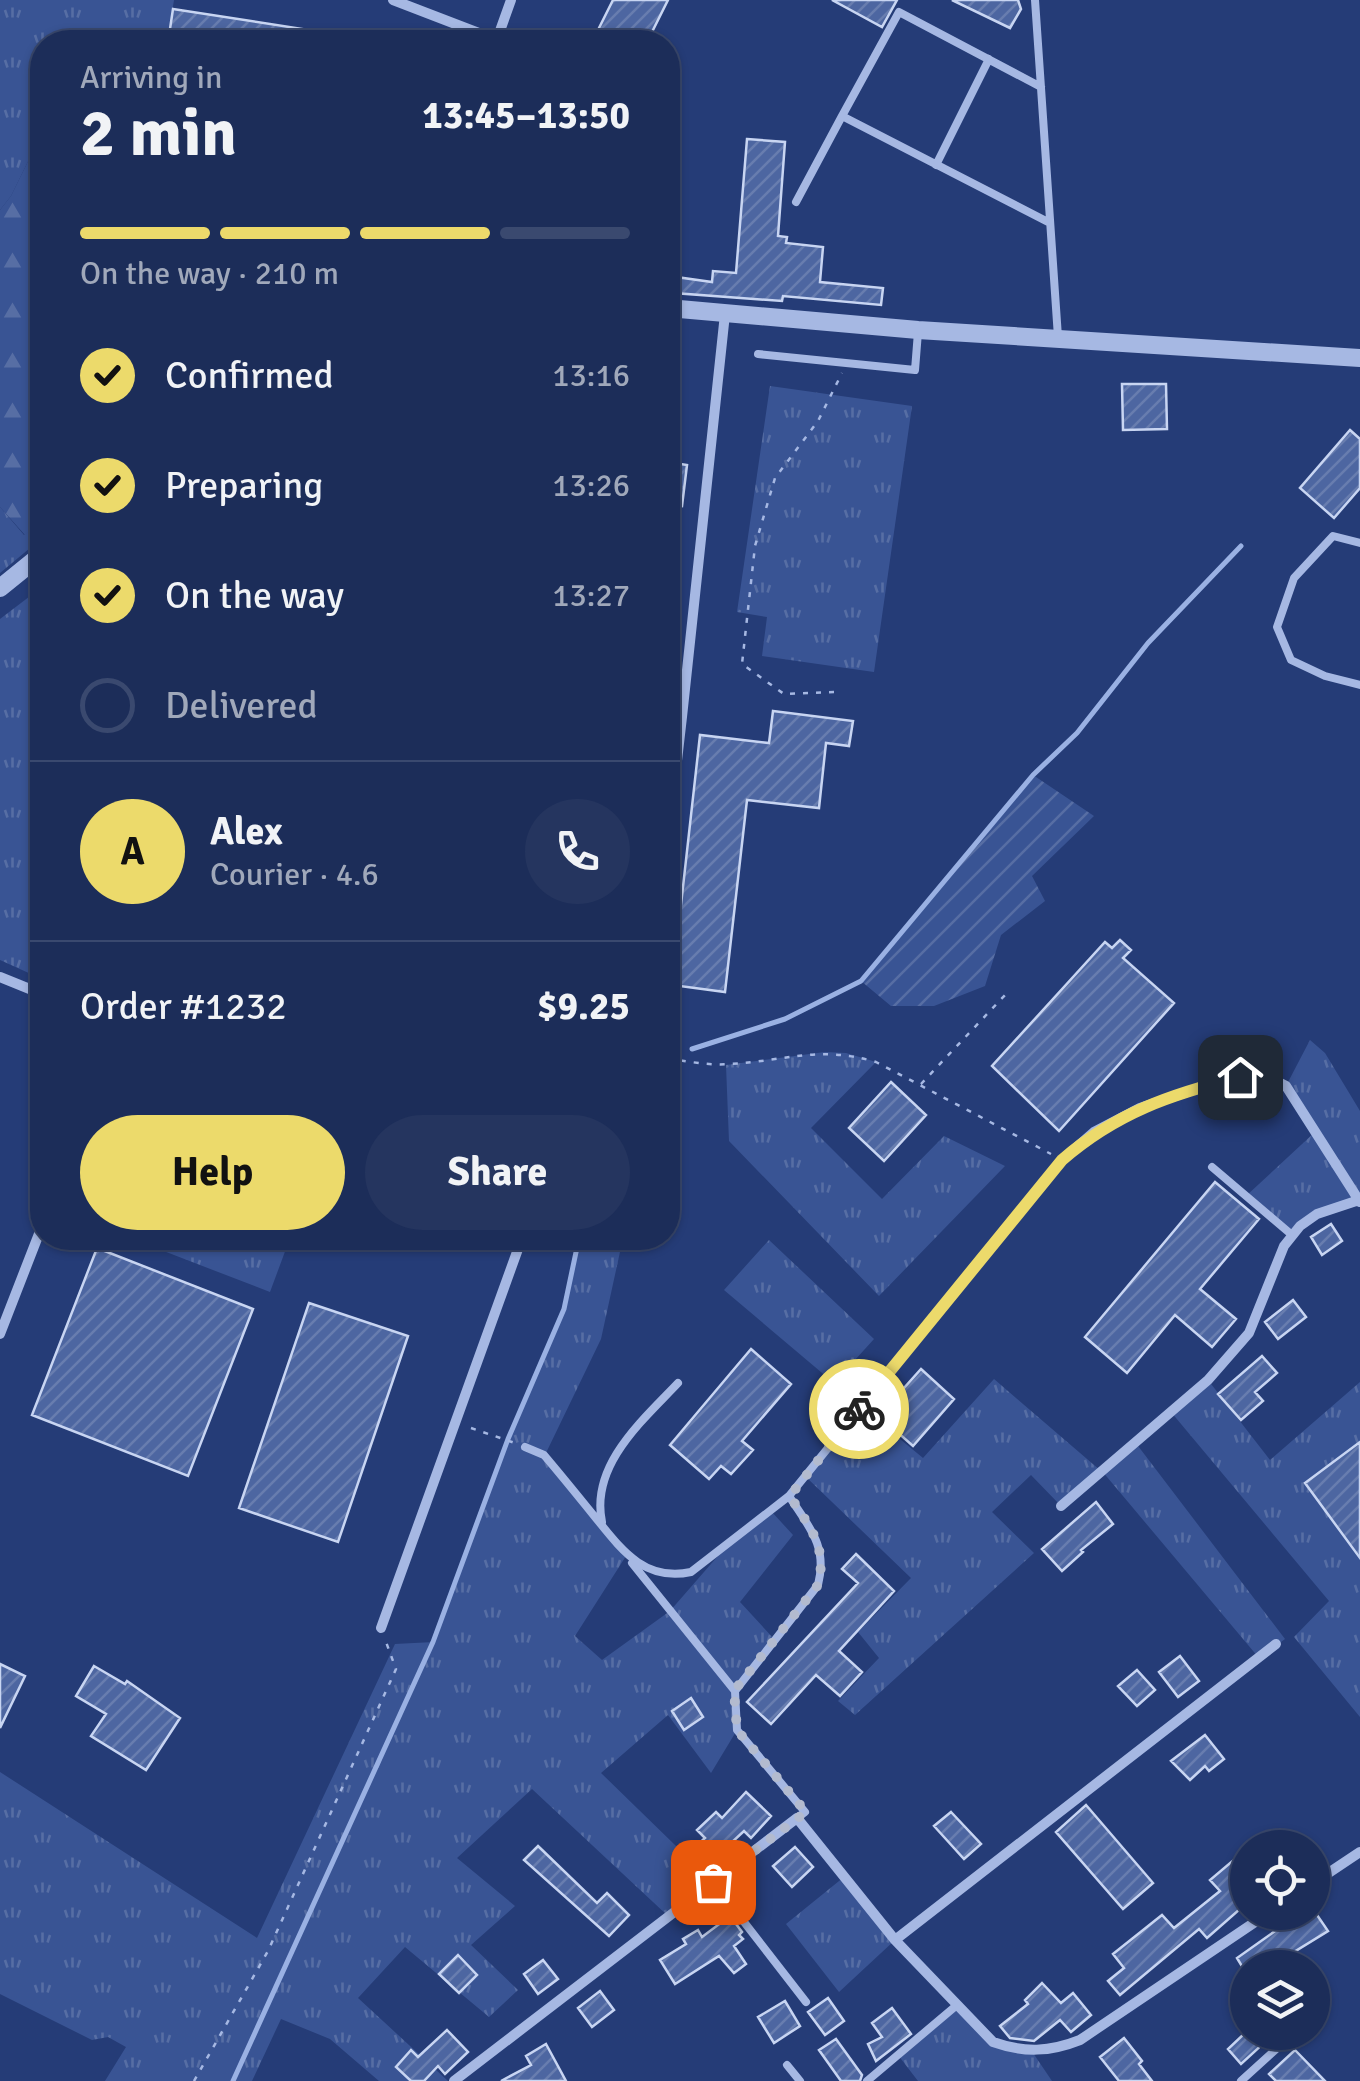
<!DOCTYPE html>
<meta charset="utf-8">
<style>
body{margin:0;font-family:Signika,sans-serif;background:#25355f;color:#f1f3f6;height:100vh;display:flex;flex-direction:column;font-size:38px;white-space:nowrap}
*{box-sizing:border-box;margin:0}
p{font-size:32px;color:#a0a8ba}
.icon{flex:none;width:55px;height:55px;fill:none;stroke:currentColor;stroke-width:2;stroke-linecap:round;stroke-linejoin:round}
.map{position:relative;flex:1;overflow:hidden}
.drawer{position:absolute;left:30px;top:30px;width:650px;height:1220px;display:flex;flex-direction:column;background:#1c2d59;border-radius:40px;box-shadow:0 2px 8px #0004,0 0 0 2px #3a496f}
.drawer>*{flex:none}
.controls{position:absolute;left:1230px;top:1830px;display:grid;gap:20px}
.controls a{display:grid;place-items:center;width:100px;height:100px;border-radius:50%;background:#1c2d59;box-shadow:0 2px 8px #0004,0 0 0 2px #3a496f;font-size:50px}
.pin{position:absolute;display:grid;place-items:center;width:85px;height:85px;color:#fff;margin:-42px;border-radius:20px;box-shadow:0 5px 15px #0006}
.courier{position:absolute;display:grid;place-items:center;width:100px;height:100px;margin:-50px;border:8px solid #ecda6b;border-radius:50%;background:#fff;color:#222;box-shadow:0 2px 12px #0007}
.head em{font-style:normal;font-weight:700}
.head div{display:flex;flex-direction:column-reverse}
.head{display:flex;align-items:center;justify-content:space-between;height:170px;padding:0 50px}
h1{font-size:65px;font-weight:700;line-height:75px}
.bar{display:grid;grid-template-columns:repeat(4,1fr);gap:15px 10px;align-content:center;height:120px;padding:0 50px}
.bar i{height:12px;border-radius:8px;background:#3a496f}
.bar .current{background:#ecda6b}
.bar p{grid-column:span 4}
.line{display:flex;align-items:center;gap:25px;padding:0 50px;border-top:2px solid #3a496f}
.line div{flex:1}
.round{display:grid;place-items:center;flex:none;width:105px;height:105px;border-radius:52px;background:#25355f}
ol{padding:0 50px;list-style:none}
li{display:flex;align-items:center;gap:30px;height:110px}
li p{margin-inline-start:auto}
li .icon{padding:10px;border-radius:50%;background:#ecda6b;color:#111;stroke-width:4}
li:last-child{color:#a0a8ba}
li i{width:55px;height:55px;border:5px solid #3a496f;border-radius:50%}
.action{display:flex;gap:20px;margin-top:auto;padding:20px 50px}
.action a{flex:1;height:115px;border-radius:60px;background:#ecda6b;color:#111;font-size:40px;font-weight:700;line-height:115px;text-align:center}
.action a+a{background:#25355f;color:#f1f3f6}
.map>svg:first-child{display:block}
.grass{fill:url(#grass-tufts)}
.forest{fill:url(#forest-firs)}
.garden{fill:url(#garden-furrows)}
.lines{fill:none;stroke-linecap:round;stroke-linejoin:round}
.stream{stroke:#9ab1e3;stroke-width:5}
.building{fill:url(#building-hatch);stroke:#c8d5f2;stroke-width:2.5}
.path{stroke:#a6b8e3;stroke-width:2.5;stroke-dasharray:5 8;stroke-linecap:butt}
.service{stroke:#a6b8e3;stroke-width:8}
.minor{stroke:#a6b8e3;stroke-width:10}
.tertiary{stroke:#a6b8e3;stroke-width:18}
.done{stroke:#b3bbcf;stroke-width:10;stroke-dasharray:0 18}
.route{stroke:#ecda6b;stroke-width:12}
</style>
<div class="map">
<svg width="1360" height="2081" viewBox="0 0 1360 2081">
<defs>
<pattern id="grass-tufts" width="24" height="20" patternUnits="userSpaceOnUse" patternTransform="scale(2.5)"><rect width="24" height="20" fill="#395494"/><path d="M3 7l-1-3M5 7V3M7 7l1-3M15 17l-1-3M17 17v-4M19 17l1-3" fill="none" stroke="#576ea4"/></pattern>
<pattern id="forest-firs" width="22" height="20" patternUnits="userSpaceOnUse" patternTransform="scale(2.5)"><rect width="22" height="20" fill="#395494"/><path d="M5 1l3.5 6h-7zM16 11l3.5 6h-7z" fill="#576ea4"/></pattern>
<pattern id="garden-furrows" width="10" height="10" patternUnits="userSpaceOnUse" patternTransform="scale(2.5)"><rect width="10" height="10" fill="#395494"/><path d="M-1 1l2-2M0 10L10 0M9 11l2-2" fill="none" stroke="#576ea4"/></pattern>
<pattern id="building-hatch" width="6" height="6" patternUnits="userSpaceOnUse" patternTransform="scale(2.5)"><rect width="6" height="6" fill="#4d66a1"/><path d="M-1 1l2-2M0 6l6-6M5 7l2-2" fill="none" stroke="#687daf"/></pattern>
</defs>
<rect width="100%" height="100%" fill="#253c77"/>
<path class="grass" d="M 0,0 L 174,0 L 167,42 L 42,42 L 42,133 L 11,196 L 0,210 Z
M 770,386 L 912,406 L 874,672 L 762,656 L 767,617 L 737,612 Z
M 0,507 L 24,535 L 42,521 L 42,538 L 0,573 Z
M 42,587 L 42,979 L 0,960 L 0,619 Z
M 1310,1040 L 1325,1053 L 1360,1111 L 1360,1202 L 1317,1214 L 1292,1235 L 1246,1196 L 1315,1132 L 1286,1086 Z
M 825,1052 L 846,1053 L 876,1062 L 811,1128 L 882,1199 L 944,1136 L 1005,1166 L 879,1296 L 729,1141 L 726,1065 Z
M 130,1238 L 290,1238 L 270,1292 Z
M 579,1238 L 623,1238 L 601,1339 L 545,1455 L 626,1556 L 575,1636 L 602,1660 L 670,1611 L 731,1541 L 771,1511 L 793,1535 L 740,1602 L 775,1640 L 735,1691 L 737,1730 L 711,1773 L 668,1715 L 601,1773 L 713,1882 L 668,1916 L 532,1789 L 457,1858 L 515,1906 L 471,1945 L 518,1990 L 489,2017 L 405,1947 L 358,1998 L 448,2081 L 379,2081 L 330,2039 L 281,2019 L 252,2081 L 105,2081 L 126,2047 L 108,2037 L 92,2040 L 0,1994 L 0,1772 L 257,1938 L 395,1644 L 434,1642 L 508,1439 L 564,1309 Z
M 769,1240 L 874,1339 L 834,1383 L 724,1290 Z
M 994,1379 L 1101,1471 L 1135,1442 L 1285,1639 L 1259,1658 L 1102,1471 L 1061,1506 L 1031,1475 L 992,1512 L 1034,1553 L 855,1715 L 838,1701 L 879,1658 L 858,1632 L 911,1578 L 805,1476 L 861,1407 L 923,1458 Z
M 1208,1380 L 1270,1460 L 1360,1382 L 1360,1717 L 1294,1637 L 1329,1601 L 1171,1412 Z
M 844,1877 L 895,1940 L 839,1992 L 786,1924 Z
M 957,2005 L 993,2042 L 1031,2050 L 1052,2081 L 918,2081 L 898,2055 Z"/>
<path class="forest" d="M 42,133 L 42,521 L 25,535 L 0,507 L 0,210 L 11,196 Z"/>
<path class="garden" d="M 1033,775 L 1094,816 L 1032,876 L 1045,901 L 1001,935 L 985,986 L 934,1006 L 891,1006 L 861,981 Z"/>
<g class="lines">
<path class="stream" d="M 692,1049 L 785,1019 L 861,981 L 1033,775 L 1077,733 L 1148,643 L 1241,546
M 233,2081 L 433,1642 L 508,1439 L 564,1309 L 579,1238"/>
</g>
<path class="building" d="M 613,0 L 668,0 L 647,42 L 592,42 Z
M 832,0 L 897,0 L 882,27 Z
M 952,0 L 1018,0 L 1021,9 L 1010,28 Z
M 173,9 L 341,35 L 341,42 L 168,42 Z
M 747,139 L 785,142 L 778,236 L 787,237 L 786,243 L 823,247 L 820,282 L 883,288 L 881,305 L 783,296 L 782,301 L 674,293 L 676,277 L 712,282 L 713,271 L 736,273 Z
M 1122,384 L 1166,384 L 1167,429 L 1123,430 Z
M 1350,430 L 1360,439 L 1360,488 L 1334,518 L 1300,488 Z
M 668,462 L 687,465 L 682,506 L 668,504 Z
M 773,711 L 853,721 L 849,746 L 826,743 L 819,808 L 747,800 L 725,992 L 672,985 L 700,735 L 769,743 Z
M 1120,940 L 1131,950 L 1123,958 L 1174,1003 L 1059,1131 L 992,1066 L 1105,942 L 1112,948 Z
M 891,1082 L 926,1115 L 884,1161 L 849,1128 Z
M 1215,1182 L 1259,1219 L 1200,1289 L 1236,1319 L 1212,1347 L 1175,1315 L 1127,1373 L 1085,1337 Z
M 1331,1224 L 1342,1241 L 1322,1255 L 1311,1237 Z
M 97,1248 L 253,1309 L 188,1476 L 32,1415 Z
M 1293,1300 L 1306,1317 L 1278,1339 L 1265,1322 Z
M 309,1303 L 408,1336 L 338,1542 L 239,1508 Z
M 751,1349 L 791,1384 L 742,1441 L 753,1450 L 731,1474 L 721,1466 L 709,1479 L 670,1445 Z
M 1262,1356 L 1277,1373 L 1255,1392 L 1263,1401 L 1241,1420 L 1218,1394 Z
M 921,1369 L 954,1399 L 913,1446 L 879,1416 Z
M 1360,1442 L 1360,1558 L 1305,1483 Z
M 1096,1502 L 1113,1524 L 1081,1550 L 1083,1552 L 1062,1571 L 1042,1549 Z
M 856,1554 L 894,1591 L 839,1651 L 862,1672 L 840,1696 L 816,1675 L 771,1724 L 747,1702 L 858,1583 L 842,1569 Z
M 1180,1656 L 1199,1681 L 1178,1697 L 1159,1672 Z
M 0,1664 L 25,1676 L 0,1728 Z
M 94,1666 L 125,1684 L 127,1681 L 180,1718 L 146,1770 L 91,1736 L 106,1714 L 76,1696 Z
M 1137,1670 L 1155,1690 L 1137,1706 L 1118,1686 Z
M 691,1698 L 703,1717 L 684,1730 L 672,1711 Z
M 1205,1735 L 1224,1759 L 1209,1771 L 1205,1766 L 1190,1780 L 1171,1761 Z
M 746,1792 L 771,1816 L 751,1838 L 744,1831 L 717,1856 L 721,1860 L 698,1880 L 681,1860 L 705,1838 L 697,1830 L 716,1812 L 722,1818 Z
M 1086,1805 L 1153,1883 L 1123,1909 L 1056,1832 Z
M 951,1812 L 981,1844 L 964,1859 L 934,1826 Z
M 538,1846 L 597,1903 L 607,1893 L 629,1915 L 609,1936 L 524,1860 Z
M 795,1847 L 813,1867 L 792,1887 L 773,1866 Z
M 1248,1848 L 1248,1902 L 1207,1938 L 1199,1929 L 1120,1995 L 1108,1981 L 1124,1968 L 1113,1954 L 1162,1915 L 1174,1928 L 1220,1891 L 1210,1880 Z
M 1302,1912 L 1315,1912 L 1328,1931 L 1268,1968 L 1243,1968 L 1237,1958 Z
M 730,1916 L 742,1932 L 739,1935 L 743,1939 L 734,1946 L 746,1964 L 734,1973 L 719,1956 L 675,1984 L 660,1960 L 686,1944 L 683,1939 L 698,1930 L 702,1937 Z
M 458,1955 L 477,1975 L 459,1993 L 439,1974 Z
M 543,1960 L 558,1979 L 538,1994 L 524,1974 Z
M 1042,1983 L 1061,2003 L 1073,1993 L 1091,2015 L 1071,2032 L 1060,2020 L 1034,2041 L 1010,2038 L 1000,2026 L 1028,2004 L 1025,2000 Z
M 600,1991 L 614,2010 L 592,2027 L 578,2008 Z
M 828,1998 L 844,2021 L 825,2035 L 808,2012 Z
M 785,2001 L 800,2026 L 774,2043 L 758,2017 Z
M 892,2008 L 911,2034 L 876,2061 L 868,2044 L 882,2037 L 872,2023 Z
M 447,2030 L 468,2052 L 445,2074 L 438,2066 L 424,2081 L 411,2081 L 396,2067 L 411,2050 L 418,2057 Z
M 1246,2032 L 1276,2032 L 1241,2064 L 1228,2049 Z
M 1124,2038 L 1142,2061 L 1139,2064 L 1152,2081 L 1119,2081 L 1100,2057 Z
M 836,2039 L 862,2075 L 860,2081 L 841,2081 L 819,2050 Z
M 546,2044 L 566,2081 L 501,2081 L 531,2065 L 526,2056 Z
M 1295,2050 L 1325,2081 L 1276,2081 L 1269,2074 Z"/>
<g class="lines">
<path class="path" d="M 834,692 L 784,694 L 742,664 L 755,546 L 775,478 L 818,421 L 842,373
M 668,1059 C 688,1061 709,1066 730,1064 C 785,1061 820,1045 876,1062 L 1051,1154
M 921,1084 L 1006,994
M 471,1428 L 515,1443
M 194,2081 L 268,1951 L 396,1669 L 386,1642"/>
<path class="service" d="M 1035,0 L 1058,337
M 842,116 L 899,12 L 1041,87
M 936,165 L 989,59
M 796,202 L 842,116 L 1050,223
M 758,354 L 915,370 L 918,332
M 1360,543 L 1333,536 L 1294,578 L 1277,627 L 1291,660 L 1325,676 L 1360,685
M 668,716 L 682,717
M 1212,1167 L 1292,1235
M 525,1447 L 544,1455 C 561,1475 578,1496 595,1517 C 621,1549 644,1582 691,1572 L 789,1496 L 1062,1160
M 602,1522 C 590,1465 643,1420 678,1383
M 632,1563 L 735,1691 L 737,1730 L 805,1812 L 797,1818
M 735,1691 L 818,1585 C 828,1546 809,1527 789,1496
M 713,1882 L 806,2002
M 787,2065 L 800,2081
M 867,2081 L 957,2005
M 1241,2081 L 1284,2042"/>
<path class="minor" d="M 393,0 L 497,40
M 496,42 L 511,0
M 668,809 L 674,787 L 682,717 L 725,314
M 0,977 L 42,994
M 1062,1160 L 1094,1132 L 1140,1108 L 1205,1086 L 1265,1075 L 1286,1086 L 1360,1202
M 0,1334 L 42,1226
M 1061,1506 L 1208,1380 L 1249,1333 L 1284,1246 L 1300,1226 L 1317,1214 L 1359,1200
M 381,1628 L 522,1238
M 1312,1884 L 1360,1852
M 895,1940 L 1276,1644
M 454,2081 L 797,1818 L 895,1940 L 993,2042 C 1024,2053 1050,2052 1080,2040 L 1270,1912"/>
<path class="tertiary" d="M 668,308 L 918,330 L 1360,358
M 0,588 L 42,554"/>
</g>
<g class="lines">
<path class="done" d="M 713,1882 L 806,1812 L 737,1730 L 734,1691 L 818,1585 C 828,1546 809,1527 790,1496 L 859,1409"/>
<path class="route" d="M 859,1409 L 1062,1160 C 1116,1113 1171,1094 1240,1077"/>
</g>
</svg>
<div class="controls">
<a><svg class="icon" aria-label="locate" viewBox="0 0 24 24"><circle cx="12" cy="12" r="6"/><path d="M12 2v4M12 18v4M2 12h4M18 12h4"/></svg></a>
<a><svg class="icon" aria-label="layers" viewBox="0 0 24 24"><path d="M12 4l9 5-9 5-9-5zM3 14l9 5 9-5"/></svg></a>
</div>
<div class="pin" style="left:713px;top:1882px;background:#ea580c"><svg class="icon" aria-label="bag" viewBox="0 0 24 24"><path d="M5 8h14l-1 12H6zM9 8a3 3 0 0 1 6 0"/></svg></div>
<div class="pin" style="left:1240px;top:1077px;background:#1f2937"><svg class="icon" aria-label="home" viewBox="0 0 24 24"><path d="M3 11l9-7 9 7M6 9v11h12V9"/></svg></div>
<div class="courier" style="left:859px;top:1409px"><svg class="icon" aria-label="bike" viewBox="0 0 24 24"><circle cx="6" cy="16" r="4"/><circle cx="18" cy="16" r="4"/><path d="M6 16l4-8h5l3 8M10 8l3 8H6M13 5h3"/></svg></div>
<section class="drawer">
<div class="head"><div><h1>2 min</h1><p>Arriving in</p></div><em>13:45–13:50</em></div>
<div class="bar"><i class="current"></i><i class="current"></i><i class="current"></i><i></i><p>On the way · 210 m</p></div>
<ol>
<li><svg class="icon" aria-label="check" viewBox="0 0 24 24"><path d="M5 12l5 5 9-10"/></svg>Confirmed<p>13:16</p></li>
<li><svg class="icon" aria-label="check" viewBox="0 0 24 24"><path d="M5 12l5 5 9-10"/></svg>Preparing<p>13:26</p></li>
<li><svg class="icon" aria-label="check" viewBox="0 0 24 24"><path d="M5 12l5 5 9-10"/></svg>On the way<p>13:27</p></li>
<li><i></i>Delivered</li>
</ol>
<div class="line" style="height:180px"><b class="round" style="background:#ecda6b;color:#111">A</b><div><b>Alex</b><p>Courier · 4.6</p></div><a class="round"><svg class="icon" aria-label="phone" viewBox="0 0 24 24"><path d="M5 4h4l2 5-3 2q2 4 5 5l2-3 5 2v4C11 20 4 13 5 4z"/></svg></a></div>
<div class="line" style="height:130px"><div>Order #1232</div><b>$9.25</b></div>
<div class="action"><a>Help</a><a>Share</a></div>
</section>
</div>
